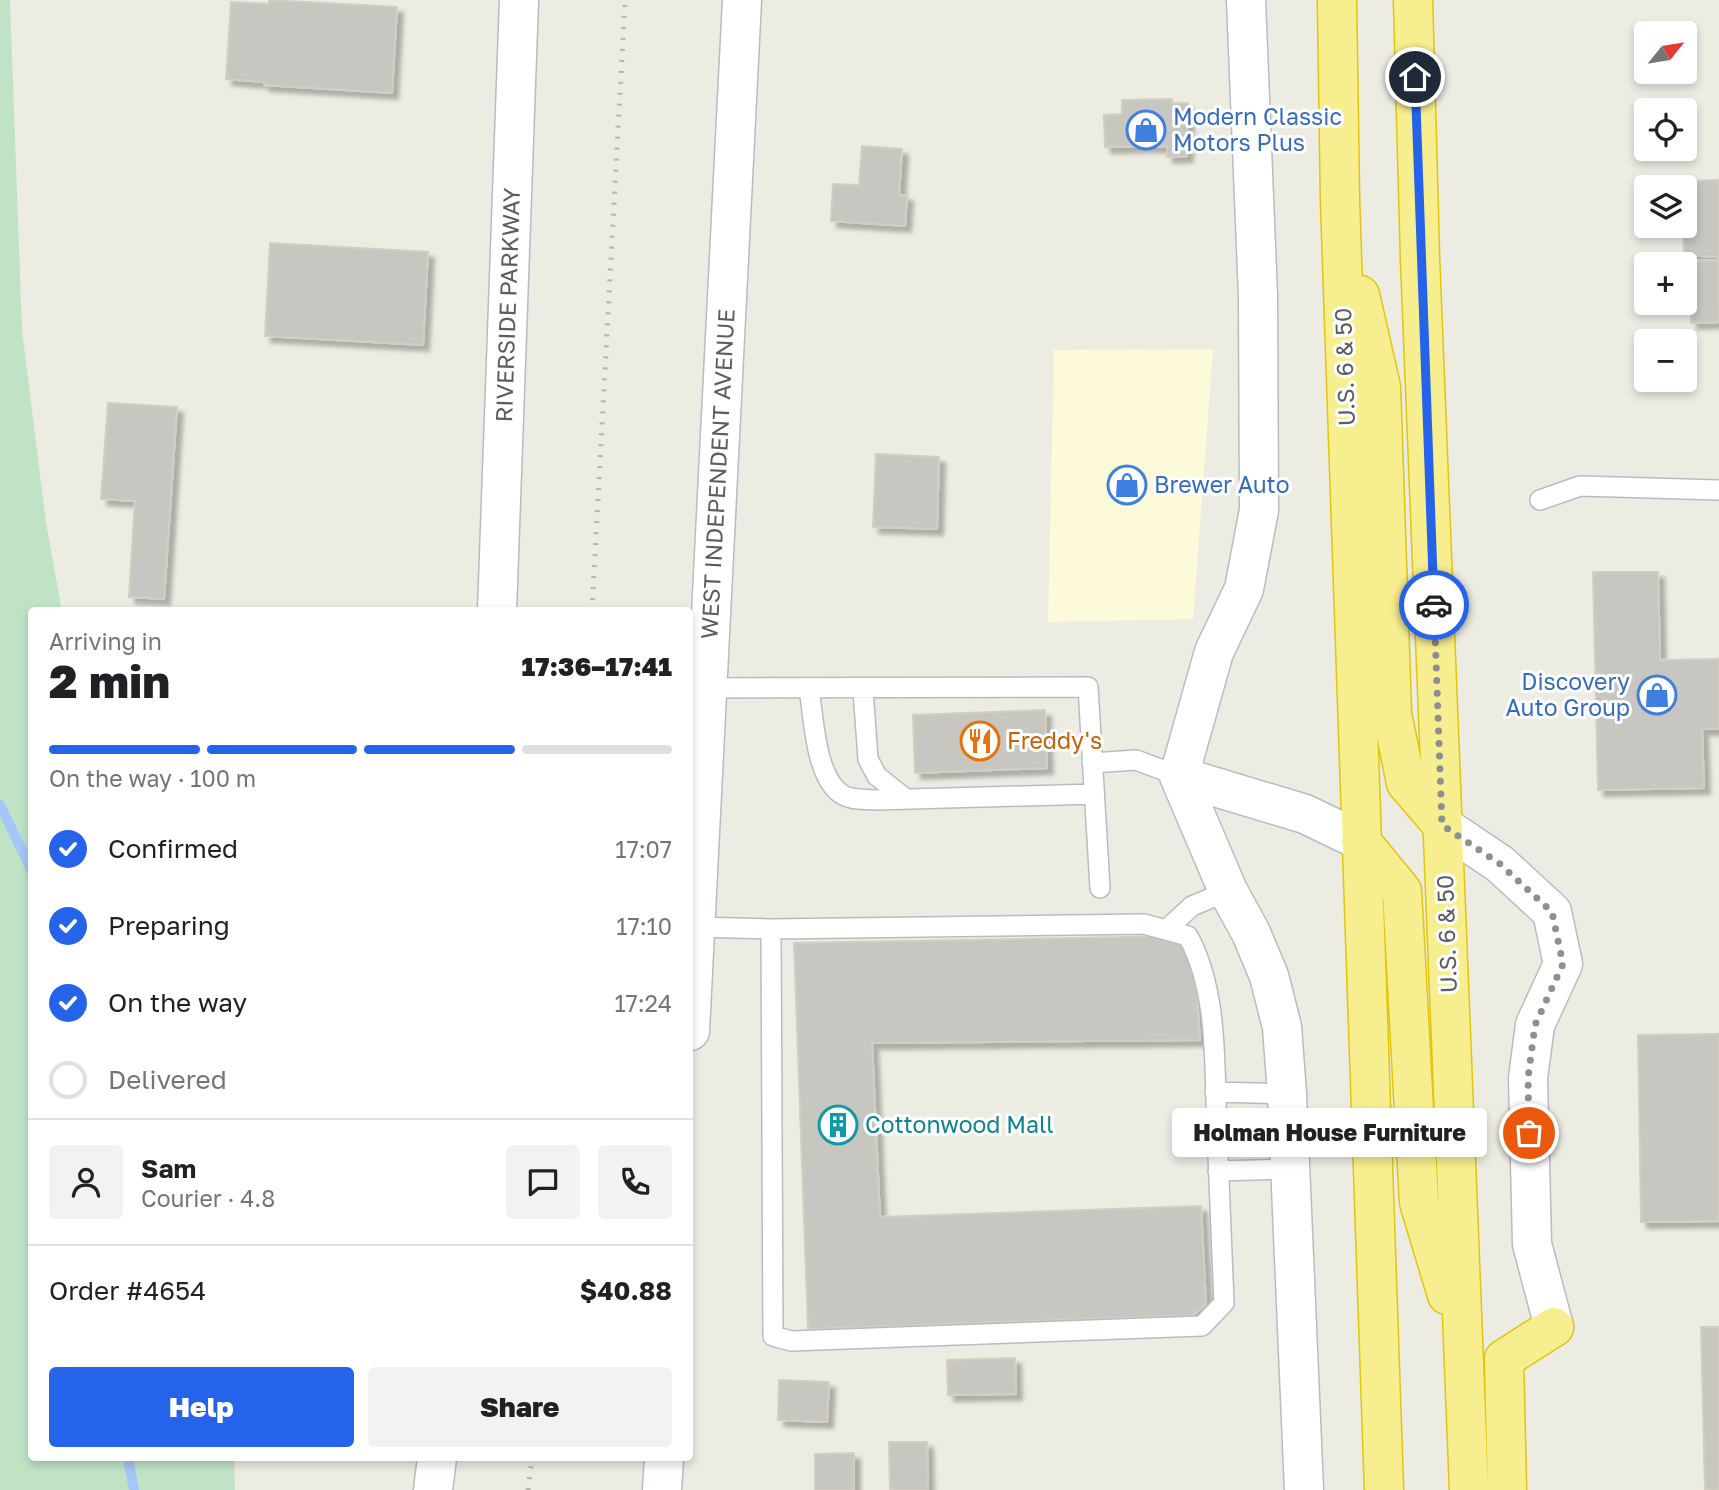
<!DOCTYPE html>
<meta charset="utf-8">
<style>
body{margin:0;font-family:"Golos Text",sans-serif;background:#f2f2f2;color:#202124;height:100vh;display:flex;flex-direction:column;font-size:26px;white-space:nowrap}
*{box-sizing:border-box;margin:0}
p{font-size:23px;color:#757577}
.icon{flex:none;width:38px;height:38px;fill:none;stroke:currentColor;stroke-width:2;stroke-linecap:round;stroke-linejoin:round}
.map{position:relative;flex:1;overflow:hidden}
.details{position:absolute;left:28px;top:607px;width:665px;height:854px;display:flex;flex-direction:column;background:#fff;border-radius:7px;box-shadow:0 4px 10px #0003}
.details>*{flex:none}
.needle{width:46px;rotate:60deg}
.tools{position:absolute;left:1634px;top:21px;display:grid;gap:14px}
.tools a{display:grid;place-items:center;width:63px;height:63px;border-radius:7px;background:#fff;box-shadow:0 4px 10px #0003;font-size:35px}
.pin{position:absolute;display:grid;place-items:center;width:60px;height:60px;color:#fff;margin:-30px;border:4px solid #fff;border-radius:50%;box-shadow:0 2px 7px #0007}
.courier{position:absolute;display:grid;place-items:center;width:70px;height:70px;margin:-35px;border:5px solid #2563eb;border-radius:50%;background:#fff;color:#222;box-shadow:0 2px 9px #0007}
.bubble{position:absolute;height:49px;border-radius:7px;background:#fff;box-shadow:0 4px 10px #0003;font-size:23px;font-weight:800;line-height:49px;text-align:center}
.overview em{font-style:normal;font-weight:800}
.overview div{display:flex;flex-direction:column-reverse}
.overview{display:flex;align-items:center;justify-content:space-between;height:119px;padding:0 21px}
h1{font-size:46px;font-weight:800;line-height:52px}
.bar{display:grid;grid-template-columns:repeat(4,1fr);gap:10px 7px;align-content:center;height:84px;padding:0 21px}
.bar i{height:9px;border-radius:5px;background:#e0e0e0}
.bar .on{background:#2563eb}
.bar p{grid-column:span 4}
.line{display:flex;align-items:center;gap:18px;padding:0 21px;border-top:2px solid #e0e0e0}
.line div{flex:1}
.round{display:grid;place-items:center;flex:none;width:74px;height:74px;border-radius:7px;background:#f2f2f2}
ol{padding:0 21px;list-style:none}
li{display:flex;align-items:center;gap:21px;height:77px}
li p{margin-inline-start:auto}
li .icon{padding:7px;border-radius:50%;background:#2563eb;color:#fff;stroke-width:4}
li:last-child{color:#757577}
li i{width:38px;height:38px;border:4px solid #e0e0e0;border-radius:50%}
.primary-button{display:flex;gap:14px;margin-top:auto;padding:14px 21px}
.primary-button a{flex:1;height:80px;border-radius:7px;background:#2563eb;color:#fff;font-size:28px;font-weight:800;line-height:80px;text-align:center}
.primary-button a+a{background:#f2f2f2;color:#202124}
.map>svg:first-child{display:block}
.commercial{fill:#fcfad9}
.green{fill:#c0e3c6}
.lines{fill:none;stroke-linecap:round;stroke-linejoin:round}
.stream{stroke:#a5c6fa;stroke-width:10}
.building{fill:#c8c6c0;stroke:#d1cfc1;stroke-width:2;filter:url(#shadow)}
.lane-casing{stroke:#babbc1;stroke-width:22}
.street-casing{stroke:#babbc1;stroke-width:41}
.secondary-casing{stroke:#b8bac0;stroke-width:41}
.highway-casing{stroke:#e3c50d;stroke-width:41}
.lane{stroke:#fff;stroke-width:19}
.street{stroke:#fff;stroke-width:38}
.secondary{stroke:#fff;stroke-width:38}
.highway{stroke:#f7ee90;stroke-width:38}
.rail{stroke:#b3b4b4;stroke-width:5;stroke-dasharray:2 9;stroke-linecap:butt}
.done{stroke:#8e8f90;stroke-width:7;stroke-dasharray:0 12.6}
.route{stroke:#2563eb;stroke-width:9}
.labels{text-anchor:middle;stroke-width:6;stroke-linejoin:round;paint-order:stroke}
.shop-label{font-size:23px;fill:#366cbe;stroke:#fff;text-anchor:start}
.street-label{font-size:23px;fill:#5b5d63;stroke:#fff}
.food-label{font-size:23px;fill:#c56008;stroke:#fff;text-anchor:start}
.culture-label{font-size:23px;fill:#0d838f;stroke:#fff;text-anchor:start}
</style>
<div class="map">
<svg width="1719" height="1490" viewBox="0 0 1719 1490">
<defs>
<filter id="shadow"><feDropShadow dx="6" dy="6" stdDeviation="2" flood-color="#0004"/></filter>
</defs>
<rect width="100%" height="100%" fill="#edece3"/>
<path class="commercial" d="M 1213,349 L 1193,619 L 1048,622 L 1054,350 Z"/>
<path class="green" d="M 0,0 L 10,0 L 22,330 L 46,523 L 62,611 L 32,611 L 32,1458 L 234,1458 L 235,1490 L 0,1490 Z"/>
<g class="lines">
<path class="stream" d="M 0,805 L 32,871
M 128,1458 L 134,1490"/>
</g>
<path class="building" d="M 269,0 L 397,7 L 392,93 L 264,85 L 264,82 L 226,79 L 231,2 L 269,4 Z
M 1172,99 L 1172,103 L 1188,103 L 1187,156 L 1167,157 L 1167,146 L 1105,147 L 1104,115 L 1122,114 L 1122,100 Z
M 862,146 L 902,149 L 899,195 L 907,195 L 905,226 L 831,221 L 833,184 L 859,185 Z
M 1719,180 L 1719,322 L 1691,323 L 1690,261 L 1718,260 L 1718,257 L 1684,255 L 1683,230 L 1692,229 L 1690,181 Z
M 270,243 L 428,252 L 423,345 L 265,336 Z
M 1718,260 L 1719,322 L 1691,323 L 1690,261 Z
M 108,403 L 177,407 L 164,599 L 129,597 L 135,501 L 101,499 Z
M 876,454 L 939,457 L 937,529 L 873,527 Z
M 1593,572 L 1658,572 L 1660,660 L 1719,659 L 1719,729 L 1702,729 L 1704,788 L 1598,790 Z
M 1045,710 L 1047,768 L 915,773 L 913,715 Z
M 1182,936 L 1194,953 L 1200,1040 L 872,1043 L 880,1217 L 1201,1206 L 1206,1304 L 1193,1315 L 808,1329 L 794,943 Z
M 1719,1034 L 1719,1221 L 1641,1222 L 1638,1035 Z
M 1701,1327 L 1719,1327 L 1719,1490 L 1705,1490 Z
M 1015,1358 L 1016,1394 L 948,1395 L 947,1360 Z
M 779,1380 L 829,1382 L 827,1422 L 778,1420 Z
M 889,1442 L 927,1442 L 928,1490 L 890,1490 Z
M 854,1453 L 854,1490 L 815,1490 L 815,1454 Z"/>
<g class="lines">
<defs>
<path id="lane" d="M 1540,500 L 1580,486 L 1719,490
M 707,688 L 1088,687 L 1100,888
M 809,689 C 814,718 815,779 843,795 C 851,800 865,799 875,800 L 1094,794
M 863,690 L 868,759 L 877,776 L 906,799
M 1092,763 L 1136,760 L 1179,776
M 695,927 L 771,929 L 1144,924 L 1188,936 C 1219,993 1214,1067 1217,1131 C 1219,1188 1222,1245 1224,1303 L 1202,1326 L 791,1341 L 773,1336 L 771,929
M 1166,930 L 1192,906 L 1228,891
M 1215,1092 L 1287,1094
M 1218,1171 L 1290,1169"/>
<path id="street" d="M 1246,0 L 1258,296 L 1259,510 L 1244,589 L 1214,652 L 1179,776 L 1228,891 L 1251,933 L 1269,976 L 1282,1027 L 1287,1094 L 1304,1490
M 1179,776 L 1305,814 L 1361,841
M 1442,825 L 1500,864 L 1552,912 L 1563,964 L 1535,1025 L 1528,1078 L 1532,1244 L 1554,1327
M 690,1031 L 742,0
M 662,1490 L 664,1458"/>
<path id="secondary" d="M 497,611 L 519,0
M 433,1490 L 437,1458"/>
<path id="highway" d="M 1337,0 L 1340,200 L 1384,1490
M 1413,0 L 1420,258 L 1469,1490
M 1360,295 L 1381,387 L 1392,714 L 1406,783 L 1442,825
M 1361,841 L 1402,891 L 1419,1202 L 1447,1295
M 1507,1490 L 1504,1359 L 1554,1327"/>
</defs>
<use href="#lane" class="lane-casing"/>
<use href="#street" class="street-casing"/>
<use href="#secondary" class="secondary-casing"/>
<use href="#highway" class="highway-casing"/>
<use href="#lane" class="lane"/>
<use href="#street" class="street"/>
<use href="#secondary" class="secondary"/>
<use href="#highway" class="highway"/>
<path class="rail" d="M 592,611 L 625,0
M 528,1490 L 532,1458"/>
</g>
<g class="lines">
<path class="done" d="M 1434,605 L 1442,825 L 1500,864 L 1552,912 L 1563,964 L 1535,1025 L 1528,1078 L 1529,1133"/>
<path class="route" d="M 1415,77 L 1434,605"/>
</g>
<defs>
<symbol id="shop-ring" viewBox="-11 -11 22 22"><circle r="9.5" fill="#fff" stroke="#3f7fe0" stroke-width="1.5"/><path d="M-5-2.5h2.3a2.7 3.5 0 0 1 5.4 0H5L5.5 6h-11ZM-1.5-2.5h3a1.5 2.3 0 0 0-3 0Z" fill="#3f7fe0"/></symbol>
<symbol id="restaurant-ring" viewBox="-11 -11 22 22"><circle r="9.5" fill="#fff" stroke="#e8710a" stroke-width="1.5"/><path d="M-5-6h1v4h1v-4h1v4h1v-4h1v5L-1.5 .5V6h-2V.5L-5-1ZM5-6V6H3V1.5H1.5Q1.5-4 5-6Z" fill="#e8710a"/></symbol>
<symbol id="building-ring" viewBox="-11 -11 22 22"><circle r="9.5" fill="#fff" stroke="#0f9aa8" stroke-width="1.5"/><path d="M-4-6H4V6H1V3H-1V6H-4ZM-2.5-4.3h1.7v1.8h-1.7ZM.8-4.3h1.7v1.8H.8ZM-2.5-1h1.7V.8h-1.7ZM.8-1h1.7V.8H.8Z" fill="#0f9aa8"/></symbol>
</defs>
<g fill-rule="evenodd">
<use href="#shop-ring" x="1124" y="108" width="44" height="44"/>
<use href="#shop-ring" x="1105" y="463" width="44" height="44"/>
<use href="#shop-ring" x="1635" y="673" width="44" height="44"/>
<use href="#restaurant-ring" x="958" y="719" width="44" height="44"/>
<use href="#building-ring" x="816" y="1103" width="44" height="44"/>
</g>
<g class="labels">
<g class="shop-label">
<text x="1173" y="125">Modern Classic<tspan x="1173" dy="26">Motors Plus</tspan></text>
<text x="1154" y="493">Brewer Auto</text>
<text x="1630" y="690" text-anchor="end">Discovery<tspan x="1630" dy="26">Auto Group</tspan></text>
</g>
<g class="street-label">
<text transform="translate(508 305) rotate(-88)" y="8">RIVERSIDE PARKWAY</text>
<text transform="translate(1345 367) rotate(-92)" y="8">U.S. 6 &amp; 50</text>
<text transform="translate(718 474) rotate(-87)" y="8">WEST INDEPENDENT AVENUE</text>
<text transform="translate(1447 934) rotate(-92)" y="8">U.S. 6 &amp; 50</text>
</g>
<g class="food-label">
<text x="1007" y="749">Freddy's</text>
</g>
<g class="culture-label">
<text x="865" y="1133">Cottonwood Mall</text>
</g>
</g>
</svg>
<div class="tools">
<a><svg class="needle" viewBox="-14 -14 28 28"><path d="M0-13l5 13h-10z" fill="#e53935"/><path d="M0 13l5-13h-10z" fill="#757577"/></svg></a>
<a><svg class="icon" aria-label="locate" viewBox="0 0 24 24"><circle cx="12" cy="12" r="6"/><path d="M12 2v4M12 18v4M2 12h4M18 12h4"/></svg></a>
<a><svg class="icon" aria-label="layers" viewBox="0 0 24 24"><path d="M12 4l9 5-9 5-9-5zM3 14l9 5 9-5"/></svg></a>
<a>+</a>
<a>−</a>
</div>
<div class="pin" style="left:1529px;top:1133px;background:#ea580c"><svg class="icon" aria-label="bag" viewBox="0 0 24 24"><path d="M5 8h14l-1 12H6zM9 8a3 3 0 0 1 6 0"/></svg></div>
<div class="pin" style="left:1415px;top:77px;background:#1f2937"><svg class="icon" aria-label="home" viewBox="0 0 24 24"><path d="M3 11l9-7 9 7M6 9v11h12V9"/></svg></div>
<div class="courier" style="left:1434px;top:605px"><svg class="icon" aria-label="car" viewBox="0 0 24 24"><path d="M5 17H2v-5l4-1 3-4h7l3 4 3 1v5h-3M9 17h6M6 11h13"/><circle cx="7" cy="17" r="2"/><circle cx="17" cy="17" r="2"/></svg></div>
<div class="bubble" style="left:1172px;top:1108px;width:315px">Holman House Furniture</div>
<section class="details">
<div class="overview"><div><h1>2 min</h1><p>Arriving in</p></div><em>17:36–17:41</em></div>
<div class="bar"><i class="on"></i><i class="on"></i><i class="on"></i><i></i><p>On the way · 100 m</p></div>
<ol>
<li><svg class="icon" aria-label="check" viewBox="0 0 24 24"><path d="M5 12l5 5 9-10"/></svg>Confirmed<p>17:07</p></li>
<li><svg class="icon" aria-label="check" viewBox="0 0 24 24"><path d="M5 12l5 5 9-10"/></svg>Preparing<p>17:10</p></li>
<li><svg class="icon" aria-label="check" viewBox="0 0 24 24"><path d="M5 12l5 5 9-10"/></svg>On the way<p>17:24</p></li>
<li><i></i>Delivered</li>
</ol>
<div class="line" style="height:126px"><a class="round"><svg class="icon" aria-label="person" viewBox="0 0 24 24"><circle cx="12" cy="8" r="4"/><path d="M4 21q1-7 8-7t8 7"/></svg></a><div><b>Sam</b><p>Courier · 4.8</p></div><a class="round"><svg class="icon" aria-label="chat" viewBox="0 0 24 24"><path d="M4 5h16v11H9l-5 4z"/></svg></a><a class="round"><svg class="icon" aria-label="phone" viewBox="0 0 24 24"><path d="M5 4h4l2 5-3 2q2 4 5 5l2-3 5 2v4C11 20 4 13 5 4z"/></svg></a></div>
<div class="line" style="height:91px"><div>Order #4654</div><b>$40.88</b></div>
<div class="primary-button"><a>Help</a><a>Share</a></div>
</section>
</div>
